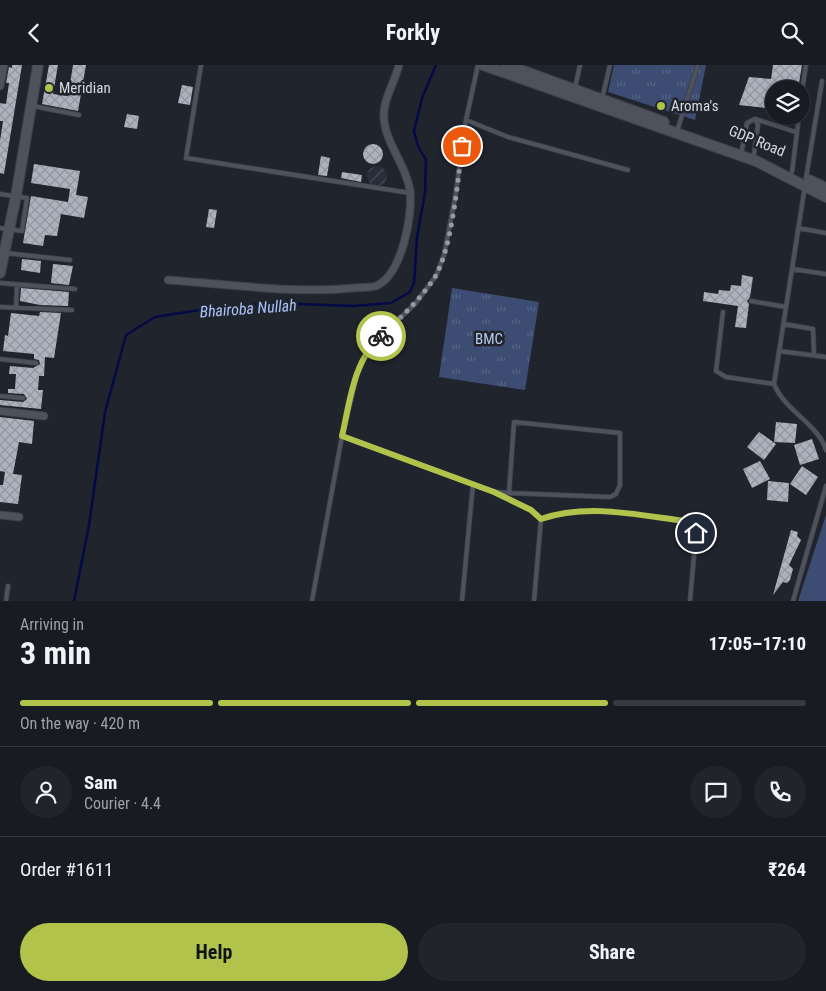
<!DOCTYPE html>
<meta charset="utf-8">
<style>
body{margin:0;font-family:"Roboto Condensed",sans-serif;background:#21242a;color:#f1f3f6;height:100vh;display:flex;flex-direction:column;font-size:19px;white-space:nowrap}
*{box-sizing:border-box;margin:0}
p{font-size:16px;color:#9fa1a5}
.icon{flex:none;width:28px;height:28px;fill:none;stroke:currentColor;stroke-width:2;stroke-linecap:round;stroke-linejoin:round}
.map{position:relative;height:536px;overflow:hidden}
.panel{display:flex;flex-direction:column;background:#181b22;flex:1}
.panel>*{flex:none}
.buttons{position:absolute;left:765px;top:15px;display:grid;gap:10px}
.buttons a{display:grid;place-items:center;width:45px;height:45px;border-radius:50%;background:#181b22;box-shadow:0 2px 8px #0003,0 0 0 1px #363940;font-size:25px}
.pin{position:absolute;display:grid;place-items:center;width:42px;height:42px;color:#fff;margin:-21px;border:2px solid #fff;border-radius:50%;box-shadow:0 1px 5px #0007}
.courier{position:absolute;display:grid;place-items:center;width:50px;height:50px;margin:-25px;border:4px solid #b2c34c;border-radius:50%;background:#fff;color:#222;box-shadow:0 1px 6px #0007}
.overview em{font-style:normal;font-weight:700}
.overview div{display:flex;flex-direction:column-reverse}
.overview{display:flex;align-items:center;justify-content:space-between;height:85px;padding:0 20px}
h1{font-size:32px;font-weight:700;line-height:38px}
.bar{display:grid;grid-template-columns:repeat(4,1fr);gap:8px 5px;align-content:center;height:60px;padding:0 20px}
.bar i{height:6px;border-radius:4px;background:#363940}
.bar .active{background:#b2c34c}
.bar p{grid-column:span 4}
.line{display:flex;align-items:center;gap:12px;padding:0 20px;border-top:1px solid #363940}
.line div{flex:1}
.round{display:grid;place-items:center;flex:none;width:52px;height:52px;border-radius:26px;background:#21242a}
.button{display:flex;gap:10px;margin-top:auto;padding:10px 20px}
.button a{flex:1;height:58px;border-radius:30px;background:#b2c34c;color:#111;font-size:20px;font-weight:700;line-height:58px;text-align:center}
.button a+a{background:#21242a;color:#f1f3f6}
header{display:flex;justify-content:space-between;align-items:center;height:65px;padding:0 20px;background:#181b22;font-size:22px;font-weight:700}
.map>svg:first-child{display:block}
.industrial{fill:url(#industrial-furrows)}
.park{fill:url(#park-tufts)}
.pitch{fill:#3c4c72}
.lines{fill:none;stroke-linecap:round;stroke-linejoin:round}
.stream{stroke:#030a45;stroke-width:2.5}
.building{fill:url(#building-cross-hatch)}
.service-casing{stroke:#3b3e46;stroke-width:5.5}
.minor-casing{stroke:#3b3e46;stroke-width:9}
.secondary-casing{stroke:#3b3e46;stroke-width:12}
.service{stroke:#4d525c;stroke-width:4}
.minor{stroke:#4d525c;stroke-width:7}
.secondary{stroke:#4d525c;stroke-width:10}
.done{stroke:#979aa1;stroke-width:5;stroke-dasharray:0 9}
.route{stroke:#b2c34c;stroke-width:6}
.poi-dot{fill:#b2c34c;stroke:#20242d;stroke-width:2}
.labels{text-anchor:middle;stroke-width:5;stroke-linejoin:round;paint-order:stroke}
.poi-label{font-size:15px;fill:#d7dae0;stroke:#20242d;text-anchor:start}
.street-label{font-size:15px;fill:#d7dae0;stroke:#20242d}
.park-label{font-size:15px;fill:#b9caef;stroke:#20242d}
.water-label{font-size:16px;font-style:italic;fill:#aac2fa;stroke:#20242d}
</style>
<header><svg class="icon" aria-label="back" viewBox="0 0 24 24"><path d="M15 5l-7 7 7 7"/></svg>Forkly<svg class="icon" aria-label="search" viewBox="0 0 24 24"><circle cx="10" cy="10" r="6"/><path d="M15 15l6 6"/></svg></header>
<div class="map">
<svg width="826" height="536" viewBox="0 0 826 536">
<defs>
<pattern id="industrial-furrows" width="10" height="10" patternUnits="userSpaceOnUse" patternTransform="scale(1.25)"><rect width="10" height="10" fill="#272d3b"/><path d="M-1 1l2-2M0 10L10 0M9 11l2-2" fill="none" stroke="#464b57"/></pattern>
<pattern id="park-tufts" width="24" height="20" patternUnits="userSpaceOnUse" patternTransform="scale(1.25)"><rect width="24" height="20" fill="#3c4c72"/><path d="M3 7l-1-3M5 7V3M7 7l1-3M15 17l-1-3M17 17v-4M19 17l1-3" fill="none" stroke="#576586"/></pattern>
<pattern id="building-cross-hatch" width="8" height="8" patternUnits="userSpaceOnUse" patternTransform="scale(1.25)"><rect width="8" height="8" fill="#adb2be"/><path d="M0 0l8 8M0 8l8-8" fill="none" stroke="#92969f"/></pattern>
</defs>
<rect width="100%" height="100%" fill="#20242d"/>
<path class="industrial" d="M367 111a10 10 0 1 1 20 0a10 10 0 1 1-20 0Z"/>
<path class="park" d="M 614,0 L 706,0 L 695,55 L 608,27 Z
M 452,223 L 539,237 L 525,325 L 439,312 Z"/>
<path class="pitch" d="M 826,450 L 826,536 L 798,536 Z"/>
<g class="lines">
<path class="stream" d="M 74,536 L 89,460 L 105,347 L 126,270 L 155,252 L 206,244 L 272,238 L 353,241 L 391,238 L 410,227 L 414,218 L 417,172 L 425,128 L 426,95 L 418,81 L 414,66 L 422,33 L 436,0"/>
</g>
<path class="building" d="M 12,0 L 22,0 L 4,109 L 0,108 L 0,76 L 3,56 L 0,56 L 0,38 L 6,39 L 9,18 L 6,18 L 9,2 L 12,3 Z
M 49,0 L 58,0 L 53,29 L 68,31 L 73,0 L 86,0 L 78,46 L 42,39 Z
M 773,0 L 802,0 L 798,24 L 774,24 L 774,44 L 739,40 L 749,12 L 771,14 Z
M 182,20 L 193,22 L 190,40 L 178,38 Z
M 127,49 L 139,51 L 137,64 L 124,62 Z
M363 89a10 10 0 1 1 20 0a10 10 0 1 1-20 0Z
M 321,91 L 330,93 L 327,111 L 318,110 Z
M 34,99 L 80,106 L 76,130 L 88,132 L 84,153 L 61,149 L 57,171 L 45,170 L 43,181 L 23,178 L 31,131 L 68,137 L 70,124 L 31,118 Z
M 342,107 L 362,110 L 361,117 L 341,113 Z
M 209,144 L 217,145 L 214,163 L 206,162 Z
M 22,194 L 41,196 L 40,208 L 21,205 Z
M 53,199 L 73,201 L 69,220 L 51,218 Z
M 742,210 L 753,212 L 750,232 L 747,236 L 749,239 L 746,263 L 735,262 L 738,241 L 703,236 L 704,227 L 718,229 L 719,225 L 730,226 L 731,220 L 741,221 Z
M 21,223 L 69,227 L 68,241 L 40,240 L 20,236 Z
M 40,247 L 61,248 L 54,293 L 45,292 L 44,311 L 39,311 L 38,325 L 43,325 L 41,344 L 0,340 L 0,335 L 23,337 L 27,334 L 24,329 L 8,328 L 8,324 L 15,324 L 16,309 L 9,309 L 10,301 L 33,303 L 40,299 L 39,295 L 34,294 L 34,289 L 3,286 L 5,270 L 8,271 L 11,248 L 39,251 Z
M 0,352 L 34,356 L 32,379 L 19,377 L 13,409 L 22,410 L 18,439 L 0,437 L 0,420 L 3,420 L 5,407 L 0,406 Z
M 776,357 L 797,359 L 795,378 L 774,377 Z
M 759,367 L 776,379 L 764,395 L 747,382 Z
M 812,374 L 819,394 L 800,400 L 794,380 Z
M 760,396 L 770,414 L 752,423 L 743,404 Z
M 802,401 L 818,412 L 806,430 L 790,419 Z
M 768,416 L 789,418 L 788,437 L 767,435 Z
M 791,465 L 798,467 L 797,471 L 801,475 L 789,500 L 793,504 L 790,515 L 787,518 L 783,517 L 773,530 Z"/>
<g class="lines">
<defs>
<path id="service" d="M 201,0 L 186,93 L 410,128
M 575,23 L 580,0
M 801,32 L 806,0
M 602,34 L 610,0
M 33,41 L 79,50
M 466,55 L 508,72 L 628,105
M 678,63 L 698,0
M 742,85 L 747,58 L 755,54 L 796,67
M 754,89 L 758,60 L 755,54
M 792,107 L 799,51
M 806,113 L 822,16
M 805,121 L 774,319 C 784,345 819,360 826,385
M 0,129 L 27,133 L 22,166 L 0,163
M 798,163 L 826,168
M 5,188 L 70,195
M 792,204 L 826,209
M 0,218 L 75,224
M 751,236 L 786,242
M 0,242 L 72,245
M 16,243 L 17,220
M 723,247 L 716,306 L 726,312 L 774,319
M 784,259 L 813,264 L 814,290
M 779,286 L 826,292
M 0,294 L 36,298
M 0,331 L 23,333
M 342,371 L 494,427 L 531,445 L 541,454 L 534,536
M 494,427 L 509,428 L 610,432 L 616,429 L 620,420 L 620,368 L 514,357 L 509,428
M 541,454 C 578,441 615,447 653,452 C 665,453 679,453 691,458 L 696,468 L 690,536
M 6,536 L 8,521
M 312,536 L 342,371 L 359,302 L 373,278 L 415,239 L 436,211 L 444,190 L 455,133 L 466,55 L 478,0
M 462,536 L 473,419
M 793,536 L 826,421"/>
<path id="minor" d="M 0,21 L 4,0
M 168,215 C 226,219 297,229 353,223 C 360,222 370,223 376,221 C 402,210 413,150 410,125 C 406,100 386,79 384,54 C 382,36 395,17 399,0
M 0,346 L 44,351
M 0,450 L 19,452"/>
<path id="secondary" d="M 483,0 L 756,96 L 826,132
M 507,0 L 664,57
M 809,115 L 826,123
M 0,208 L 16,131 L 38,0"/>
</defs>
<use href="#service" class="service-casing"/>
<use href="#minor" class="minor-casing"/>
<use href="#secondary" class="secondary-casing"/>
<use href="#service" class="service"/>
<use href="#minor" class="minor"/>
<use href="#secondary" class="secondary"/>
</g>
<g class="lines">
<path class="done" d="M 381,271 C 401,252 420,235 435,212 C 452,183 458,115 462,81"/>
<path class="route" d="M 381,271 C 353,296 350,337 342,371 L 494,427 L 531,445 L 541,454 C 587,438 638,450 685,456 L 691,458 L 696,468"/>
</g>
<g class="poi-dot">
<circle cx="49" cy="23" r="5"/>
<circle cx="661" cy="41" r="5"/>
</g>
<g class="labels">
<g class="poi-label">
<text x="59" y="28">Meridian</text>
<text x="671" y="46">Aroma's</text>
</g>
<g class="street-label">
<text transform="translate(757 76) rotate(22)" y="5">GDP Road</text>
</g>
<g class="park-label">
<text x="489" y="279">BMC</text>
</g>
<g class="water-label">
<text transform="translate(248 243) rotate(-4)" y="6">Bhairoba Nullah</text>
</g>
</g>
</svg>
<div class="buttons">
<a><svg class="icon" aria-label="layers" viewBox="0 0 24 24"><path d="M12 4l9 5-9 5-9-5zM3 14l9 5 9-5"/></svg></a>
</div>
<div class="pin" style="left:462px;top:81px;background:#ea580c"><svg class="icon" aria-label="bag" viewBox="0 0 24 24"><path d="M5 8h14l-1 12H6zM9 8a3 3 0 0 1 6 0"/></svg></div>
<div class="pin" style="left:696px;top:468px;background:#1f2937"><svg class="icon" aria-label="home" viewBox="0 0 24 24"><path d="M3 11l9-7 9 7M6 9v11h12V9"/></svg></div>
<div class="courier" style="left:381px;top:271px"><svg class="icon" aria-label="bike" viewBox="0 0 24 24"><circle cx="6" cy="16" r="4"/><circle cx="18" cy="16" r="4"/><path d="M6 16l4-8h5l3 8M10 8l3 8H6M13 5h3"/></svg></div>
</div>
<section class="panel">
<div class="overview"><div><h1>3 min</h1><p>Arriving in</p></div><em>17:05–17:10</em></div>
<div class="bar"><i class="active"></i><i class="active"></i><i class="active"></i><i></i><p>On the way · 420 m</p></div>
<div class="line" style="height:90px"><a class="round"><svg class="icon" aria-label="person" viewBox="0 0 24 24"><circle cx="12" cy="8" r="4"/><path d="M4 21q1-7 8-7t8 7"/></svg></a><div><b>Sam</b><p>Courier · 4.4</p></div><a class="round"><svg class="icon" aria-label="chat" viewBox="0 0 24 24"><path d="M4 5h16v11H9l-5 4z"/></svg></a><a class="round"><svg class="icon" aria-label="phone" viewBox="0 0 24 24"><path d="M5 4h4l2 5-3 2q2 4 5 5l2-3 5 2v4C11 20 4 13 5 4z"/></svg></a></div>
<div class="line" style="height:65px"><div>Order #1611</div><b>₹264</b></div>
<div class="button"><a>Help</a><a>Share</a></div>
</section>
